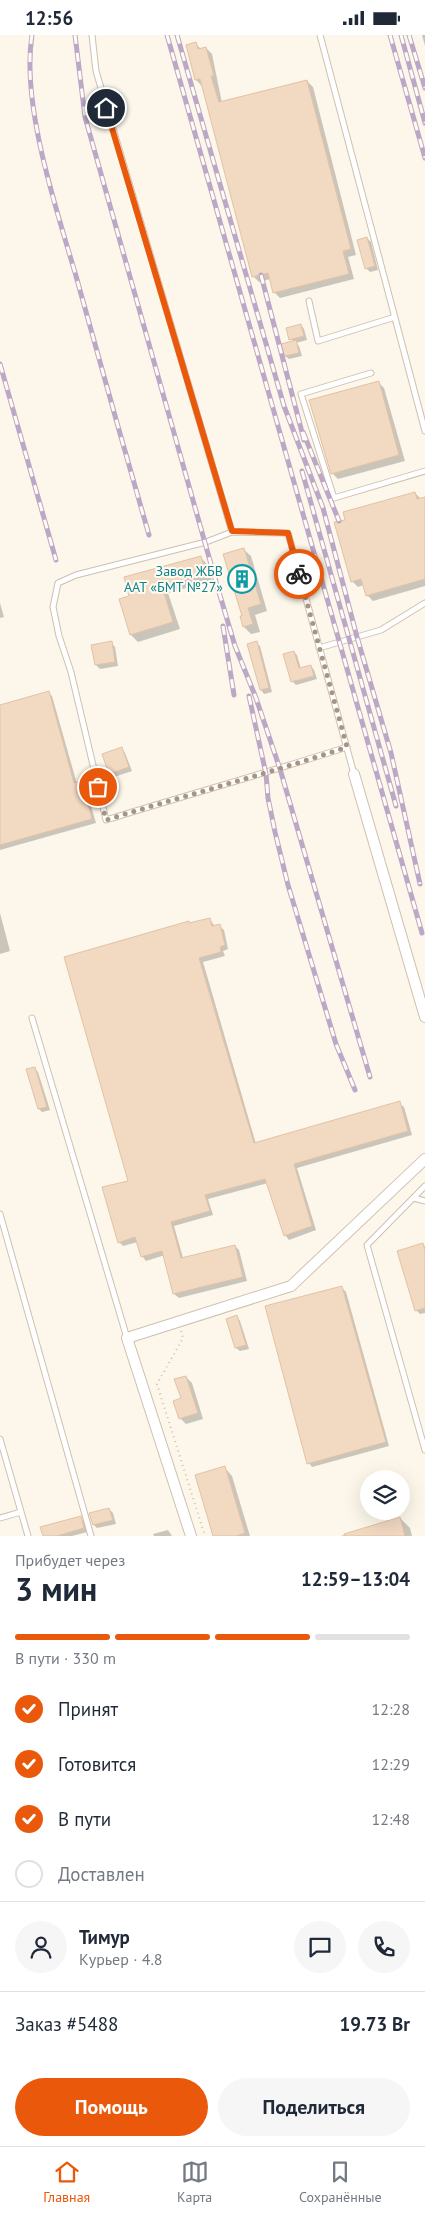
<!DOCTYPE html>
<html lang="ru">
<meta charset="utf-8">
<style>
body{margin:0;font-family:"PT Sans",sans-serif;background:#f6f6f7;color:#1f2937;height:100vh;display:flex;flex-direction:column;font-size:19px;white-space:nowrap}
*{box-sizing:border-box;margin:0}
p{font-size:16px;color:#747a83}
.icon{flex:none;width:28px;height:28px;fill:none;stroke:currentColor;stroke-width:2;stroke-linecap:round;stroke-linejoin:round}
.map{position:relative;height:1501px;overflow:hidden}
.panel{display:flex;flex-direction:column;background:#fff;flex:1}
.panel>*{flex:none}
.tools{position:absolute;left:360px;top:1435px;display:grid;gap:10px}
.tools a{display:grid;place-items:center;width:50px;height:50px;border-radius:50%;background:#fff;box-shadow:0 5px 20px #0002;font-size:25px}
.pin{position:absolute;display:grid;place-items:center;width:42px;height:42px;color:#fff;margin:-21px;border:2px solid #fff;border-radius:50%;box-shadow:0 1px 5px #0007}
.courier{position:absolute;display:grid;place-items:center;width:50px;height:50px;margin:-25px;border:4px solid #ea580c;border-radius:50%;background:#fff;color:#222;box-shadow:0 1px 6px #0007}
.overview em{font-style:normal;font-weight:600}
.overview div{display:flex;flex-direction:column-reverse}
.overview{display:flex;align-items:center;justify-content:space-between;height:85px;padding:0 15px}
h1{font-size:32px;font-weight:600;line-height:38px}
.bar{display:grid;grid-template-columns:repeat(4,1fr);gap:8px 5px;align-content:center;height:60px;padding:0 15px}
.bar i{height:6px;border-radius:4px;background:#e0e1e3}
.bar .on{background:#ea580c}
.bar p{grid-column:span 4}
.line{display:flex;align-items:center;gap:12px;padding:0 15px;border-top:1px solid #e0e1e3}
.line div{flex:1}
.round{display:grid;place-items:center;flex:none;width:52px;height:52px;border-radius:26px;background:#f6f6f7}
ol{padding:0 15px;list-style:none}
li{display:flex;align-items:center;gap:15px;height:55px}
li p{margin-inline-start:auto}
li .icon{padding:5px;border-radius:50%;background:#ea580c;color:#fff;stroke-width:4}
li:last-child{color:#747a83}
li i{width:28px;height:28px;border:2px solid #e0e1e3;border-radius:50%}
.action{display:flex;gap:10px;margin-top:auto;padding:10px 15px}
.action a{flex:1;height:58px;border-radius:30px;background:#ea580c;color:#fff;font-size:20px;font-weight:600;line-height:58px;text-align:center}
.action a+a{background:#f6f6f7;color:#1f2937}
.status{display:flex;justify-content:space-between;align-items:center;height:35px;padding:0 25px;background:#fff;direction:ltr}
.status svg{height:14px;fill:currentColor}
.tab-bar{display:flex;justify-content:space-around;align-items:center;height:70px;border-top:1px solid #e0e1e3;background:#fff;font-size:14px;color:#747a83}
.tab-bar a{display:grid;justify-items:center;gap:2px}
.tab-bar .on{color:#ea580c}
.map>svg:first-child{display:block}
.shadow{fill:#0003}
.building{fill:#f1d9c2;stroke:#e4c2a3}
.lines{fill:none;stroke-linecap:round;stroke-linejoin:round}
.lane-casing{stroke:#cfc0af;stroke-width:7}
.street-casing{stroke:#cfc0af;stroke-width:12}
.path{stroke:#d7bda5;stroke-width:2;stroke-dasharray:1 4;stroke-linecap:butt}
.lane{stroke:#fff;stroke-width:5}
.street{stroke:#fff;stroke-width:10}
.rail-casing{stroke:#bca7c7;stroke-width:5}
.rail{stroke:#fffbf1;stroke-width:3;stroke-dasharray:9;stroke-linecap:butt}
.done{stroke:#a69584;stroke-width:5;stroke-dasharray:0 9}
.route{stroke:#ea580c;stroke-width:6}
.labels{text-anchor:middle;stroke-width:4;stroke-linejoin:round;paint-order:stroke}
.culture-label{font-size:14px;fill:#0d838f;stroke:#fffbf1;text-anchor:end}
</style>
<div class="status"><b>12:56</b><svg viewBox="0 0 49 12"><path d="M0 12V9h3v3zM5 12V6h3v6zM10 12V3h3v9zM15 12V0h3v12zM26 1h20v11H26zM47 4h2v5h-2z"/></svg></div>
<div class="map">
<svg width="425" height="1501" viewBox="0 0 425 1501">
<rect width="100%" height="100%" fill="#fcf7ea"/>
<path class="shadow" d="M 422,0 L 425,0 L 425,11 Z
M 196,9 L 201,14 L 206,13 L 212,19 L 222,68 L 307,46 L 313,52 L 356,220 L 348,222 L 354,244 L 280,263 L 274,257 L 270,244 L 259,247 L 253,241 L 202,51 L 196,45 Z
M 367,203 L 371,207 L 378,235 L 370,237 L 366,233 Z
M 301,290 L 304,294 L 307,305 L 296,308 L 299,311 L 302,321 L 289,324 L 285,321 L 294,307 L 291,304 Z
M 378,347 L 384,353 L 405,426 L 338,444 L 332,438 Z
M 415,458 L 421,464 L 425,463 L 425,551 L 373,566 L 367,560 L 364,550 L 358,552 L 352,546 L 346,485 Z
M 243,514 L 251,521 L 267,576 L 255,580 L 260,597 L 251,599 L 244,592 Z
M 200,522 L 207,529 L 212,546 L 168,558 L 180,594 L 138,607 L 131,600 L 131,562 Z
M 0,568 L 4,582 L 0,583 Z
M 111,608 L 115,612 L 118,631 L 100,634 L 96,630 L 93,611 Z
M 256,608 L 260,611 L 272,657 L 264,659 L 261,655 Z
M 294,617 L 297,620 L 301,634 L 311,631 L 314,635 L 317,644 L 296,650 L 292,646 Z
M 48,658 L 52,661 L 77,749 L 82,747 L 85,751 L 96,788 L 0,815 L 0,671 Z
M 121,714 L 125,718 L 132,736 L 114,742 L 110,739 L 104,720 Z
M 0,878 L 10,916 L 0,919 Z
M 210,884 L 215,892 L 219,891 L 224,895 L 228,914 L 223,916 L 225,921 L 203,927 L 256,1109 L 399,1068 L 404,1072 L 412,1100 L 297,1133 L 316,1195 L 289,1205 L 285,1200 L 268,1148 L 208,1164 L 213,1180 L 174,1191 L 183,1223 L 235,1211 L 239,1215 L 247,1246 L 179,1263 L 174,1259 L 165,1220 L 146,1226 L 142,1221 L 138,1207 L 123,1211 L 119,1207 L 188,887 L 190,889 Z
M 34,1033 L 38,1037 L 50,1075 L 42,1077 L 39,1074 Z
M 423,1209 L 425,1212 L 425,1278 L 420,1279 L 416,1275 Z
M 342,1253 L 346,1257 L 389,1411 L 312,1432 L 309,1428 Z
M 237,1282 L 240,1286 L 249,1314 L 240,1316 L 236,1313 Z
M 186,1342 L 192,1348 L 203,1384 L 186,1389 L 180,1383 Z
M 225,1433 L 232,1441 L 250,1501 L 215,1501 Z
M 109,1474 L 113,1478 L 116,1489 L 97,1493 L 94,1490 Z
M 80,1482 L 84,1486 L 87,1497 L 72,1501 L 44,1501 Z
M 400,1483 L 410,1493 L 412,1501 L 341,1501 Z
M 168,1495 L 172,1501 L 154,1501 L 153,1499 Z"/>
<path class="building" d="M 196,7 L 198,14 L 206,12 L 214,41 L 211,41 L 219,67 L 307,45 L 351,214 L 343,216 L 349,239 L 273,258 L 268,238 L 252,242 L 200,44 L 195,45 L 186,10 Z
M 367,202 L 375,231 L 365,234 L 357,205 Z
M 301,289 L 304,301 L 289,305 L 286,293 Z
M 296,305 L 299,318 L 284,321 L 281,309 Z
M 379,346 L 399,420 L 331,439 L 309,365 Z
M 415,457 L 417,464 L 425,462 L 425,544 L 366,561 L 361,544 L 351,547 L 334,487 L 345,485 L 343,477 Z
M 244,513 L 261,569 L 248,573 L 253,589 L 243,592 L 240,581 L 242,581 L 223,519 Z
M 201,521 L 206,539 L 162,551 L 173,587 L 130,600 L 119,564 L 129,561 L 124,542 Z
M 112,606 L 115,627 L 95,630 L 91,610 Z
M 257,606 L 269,653 L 260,655 L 247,609 Z
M 294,616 L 299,633 L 311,630 L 314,641 L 291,647 L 283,619 Z
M 49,656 L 74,748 L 82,746 L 92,784 L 0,810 L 0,670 Z
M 122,712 L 129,732 L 109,739 L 102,719 Z
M 210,883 L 212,891 L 220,889 L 225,910 L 220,912 L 221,917 L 199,923 L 254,1108 L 400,1066 L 408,1096 L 294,1129 L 312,1191 L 284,1201 L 265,1144 L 205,1160 L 210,1176 L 171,1187 L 181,1223 L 235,1210 L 243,1242 L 173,1259 L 162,1216 L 141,1222 L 135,1202 L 118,1208 L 102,1152 L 128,1146 L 64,922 L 189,886 L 189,888 Z
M 35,1032 L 47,1072 L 38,1074 L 26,1034 Z
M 423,1208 L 425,1215 L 425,1273 L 415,1276 L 397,1216 Z
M 342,1251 L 386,1407 L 307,1429 L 265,1271 Z
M 237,1280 L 246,1310 L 235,1313 L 226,1284 Z
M 186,1341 L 198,1378 L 179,1384 L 173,1366 L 181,1363 L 174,1344 Z
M 225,1431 L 245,1498 L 236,1501 L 213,1501 L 195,1440 Z
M 109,1473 L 113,1485 L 93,1490 L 89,1478 Z
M 81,1481 L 84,1493 L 57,1501 L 43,1501 L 40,1492 Z
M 400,1482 L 405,1501 L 345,1501 L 344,1499 Z"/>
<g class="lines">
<defs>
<path id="lane" d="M 92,0 L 96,36 L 232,497
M 320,0 L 425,396
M 309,266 L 318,306 L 395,282
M 371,338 L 301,359 L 334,463 L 425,436
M 319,613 L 381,595 L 425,568
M 347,712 C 267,738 186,760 106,785 L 71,637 L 59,601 L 53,572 L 58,548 L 76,540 L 206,507 L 232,497 L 288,498 L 354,739
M 32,983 L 127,1303
M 425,1151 L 367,1210 L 425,1415
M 414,1163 L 425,1166
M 0,1179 L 91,1501
M 0,1404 L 28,1501
M 0,1483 L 21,1477"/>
<path id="street" d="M 354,739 L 425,982
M 191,1501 L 127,1303 L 291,1251 L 425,1124"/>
</defs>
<use href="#lane" class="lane-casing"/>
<use href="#street" class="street-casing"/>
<path class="path" d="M 181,1296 L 183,1303 L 157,1349 L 205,1501"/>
<use href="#lane" class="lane"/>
<use href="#street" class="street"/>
<defs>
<path id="rail" d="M 32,0 C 21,69 56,173 76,241 C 100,327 124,414 149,500
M 75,0 L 85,82 L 216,547 L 235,611 L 256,663 L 280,734 L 370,1042
M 167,0 L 422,898
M 177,0 L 284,371 L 323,473 L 357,602 L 391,718 L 420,849
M 390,0 L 425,123
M 401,0 L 425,88
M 409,0 L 425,53
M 261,240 L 304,405
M 0,329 L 56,525
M 303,397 L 339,486
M 302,436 L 396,771
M 223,591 L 234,660
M 249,661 L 266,739 L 268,763 L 275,797 L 288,850 L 336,1009 L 355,1055"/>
</defs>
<use href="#rail" class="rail-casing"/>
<use href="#rail" class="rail"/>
</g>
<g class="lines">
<path class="done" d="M 98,752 L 106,785 C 186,760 267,739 347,712 L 299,539"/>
<path class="route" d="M 106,73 L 232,496 L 288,498 L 299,539"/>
</g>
<defs>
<symbol id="building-ring" viewBox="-11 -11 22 22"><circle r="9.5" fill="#fffbf1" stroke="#0f9aa8" stroke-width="1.5"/><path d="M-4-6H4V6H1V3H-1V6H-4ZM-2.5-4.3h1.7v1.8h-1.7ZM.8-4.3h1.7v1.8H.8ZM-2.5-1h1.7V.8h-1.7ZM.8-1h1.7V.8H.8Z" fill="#0f9aa8"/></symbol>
</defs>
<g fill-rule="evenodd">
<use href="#building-ring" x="226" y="528" width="32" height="32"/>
</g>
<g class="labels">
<g class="culture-label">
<text x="223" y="541">Завод ЖБВ<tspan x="223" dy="16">ААТ «БМТ №27»</tspan></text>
</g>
</g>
</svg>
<div class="tools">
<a><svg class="icon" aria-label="layers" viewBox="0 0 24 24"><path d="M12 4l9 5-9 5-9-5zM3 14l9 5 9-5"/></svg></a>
</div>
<div class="pin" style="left:98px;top:752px;background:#ea580c"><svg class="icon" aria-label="bag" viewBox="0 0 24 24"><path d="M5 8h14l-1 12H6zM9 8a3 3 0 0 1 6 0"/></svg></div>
<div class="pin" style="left:106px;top:73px;background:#1f2937"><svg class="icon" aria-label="home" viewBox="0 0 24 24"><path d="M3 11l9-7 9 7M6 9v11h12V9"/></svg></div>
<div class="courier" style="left:299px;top:539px"><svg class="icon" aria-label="bike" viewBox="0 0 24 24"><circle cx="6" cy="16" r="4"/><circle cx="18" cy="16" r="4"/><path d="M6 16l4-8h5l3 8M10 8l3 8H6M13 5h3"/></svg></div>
</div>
<section class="panel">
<div class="overview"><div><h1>3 мин</h1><p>Прибудет через</p></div><em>12:59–13:04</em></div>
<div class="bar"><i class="on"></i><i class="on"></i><i class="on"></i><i></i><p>В пути · 330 m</p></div>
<ol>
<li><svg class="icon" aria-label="check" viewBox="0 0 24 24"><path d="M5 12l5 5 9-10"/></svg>Принят<p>12:28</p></li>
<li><svg class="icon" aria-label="check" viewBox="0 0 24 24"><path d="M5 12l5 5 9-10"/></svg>Готовится<p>12:29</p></li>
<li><svg class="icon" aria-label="check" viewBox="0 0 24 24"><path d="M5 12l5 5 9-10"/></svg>В пути<p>12:48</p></li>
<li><i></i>Доставлен</li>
</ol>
<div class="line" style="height:90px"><a class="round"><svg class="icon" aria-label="person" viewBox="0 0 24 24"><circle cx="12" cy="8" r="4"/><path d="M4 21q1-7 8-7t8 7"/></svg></a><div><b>Тимур</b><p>Курьер · 4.8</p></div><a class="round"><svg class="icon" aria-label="chat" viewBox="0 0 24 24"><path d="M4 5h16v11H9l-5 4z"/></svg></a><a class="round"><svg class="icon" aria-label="phone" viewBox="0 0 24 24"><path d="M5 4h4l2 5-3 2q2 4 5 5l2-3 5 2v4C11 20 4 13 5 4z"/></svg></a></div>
<div class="line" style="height:65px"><div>Заказ #5488</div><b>19.73 Br</b></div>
<div class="action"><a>Помощь</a><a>Поделиться</a></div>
</section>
<nav class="tab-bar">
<a class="on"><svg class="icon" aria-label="home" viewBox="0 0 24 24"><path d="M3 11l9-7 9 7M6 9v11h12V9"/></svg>Главная</a>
<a><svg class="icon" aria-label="map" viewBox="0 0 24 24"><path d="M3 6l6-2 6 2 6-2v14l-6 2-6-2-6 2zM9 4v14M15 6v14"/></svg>Карта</a>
<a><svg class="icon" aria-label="saved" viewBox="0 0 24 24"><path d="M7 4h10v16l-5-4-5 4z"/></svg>Сохранённые</a>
</nav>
